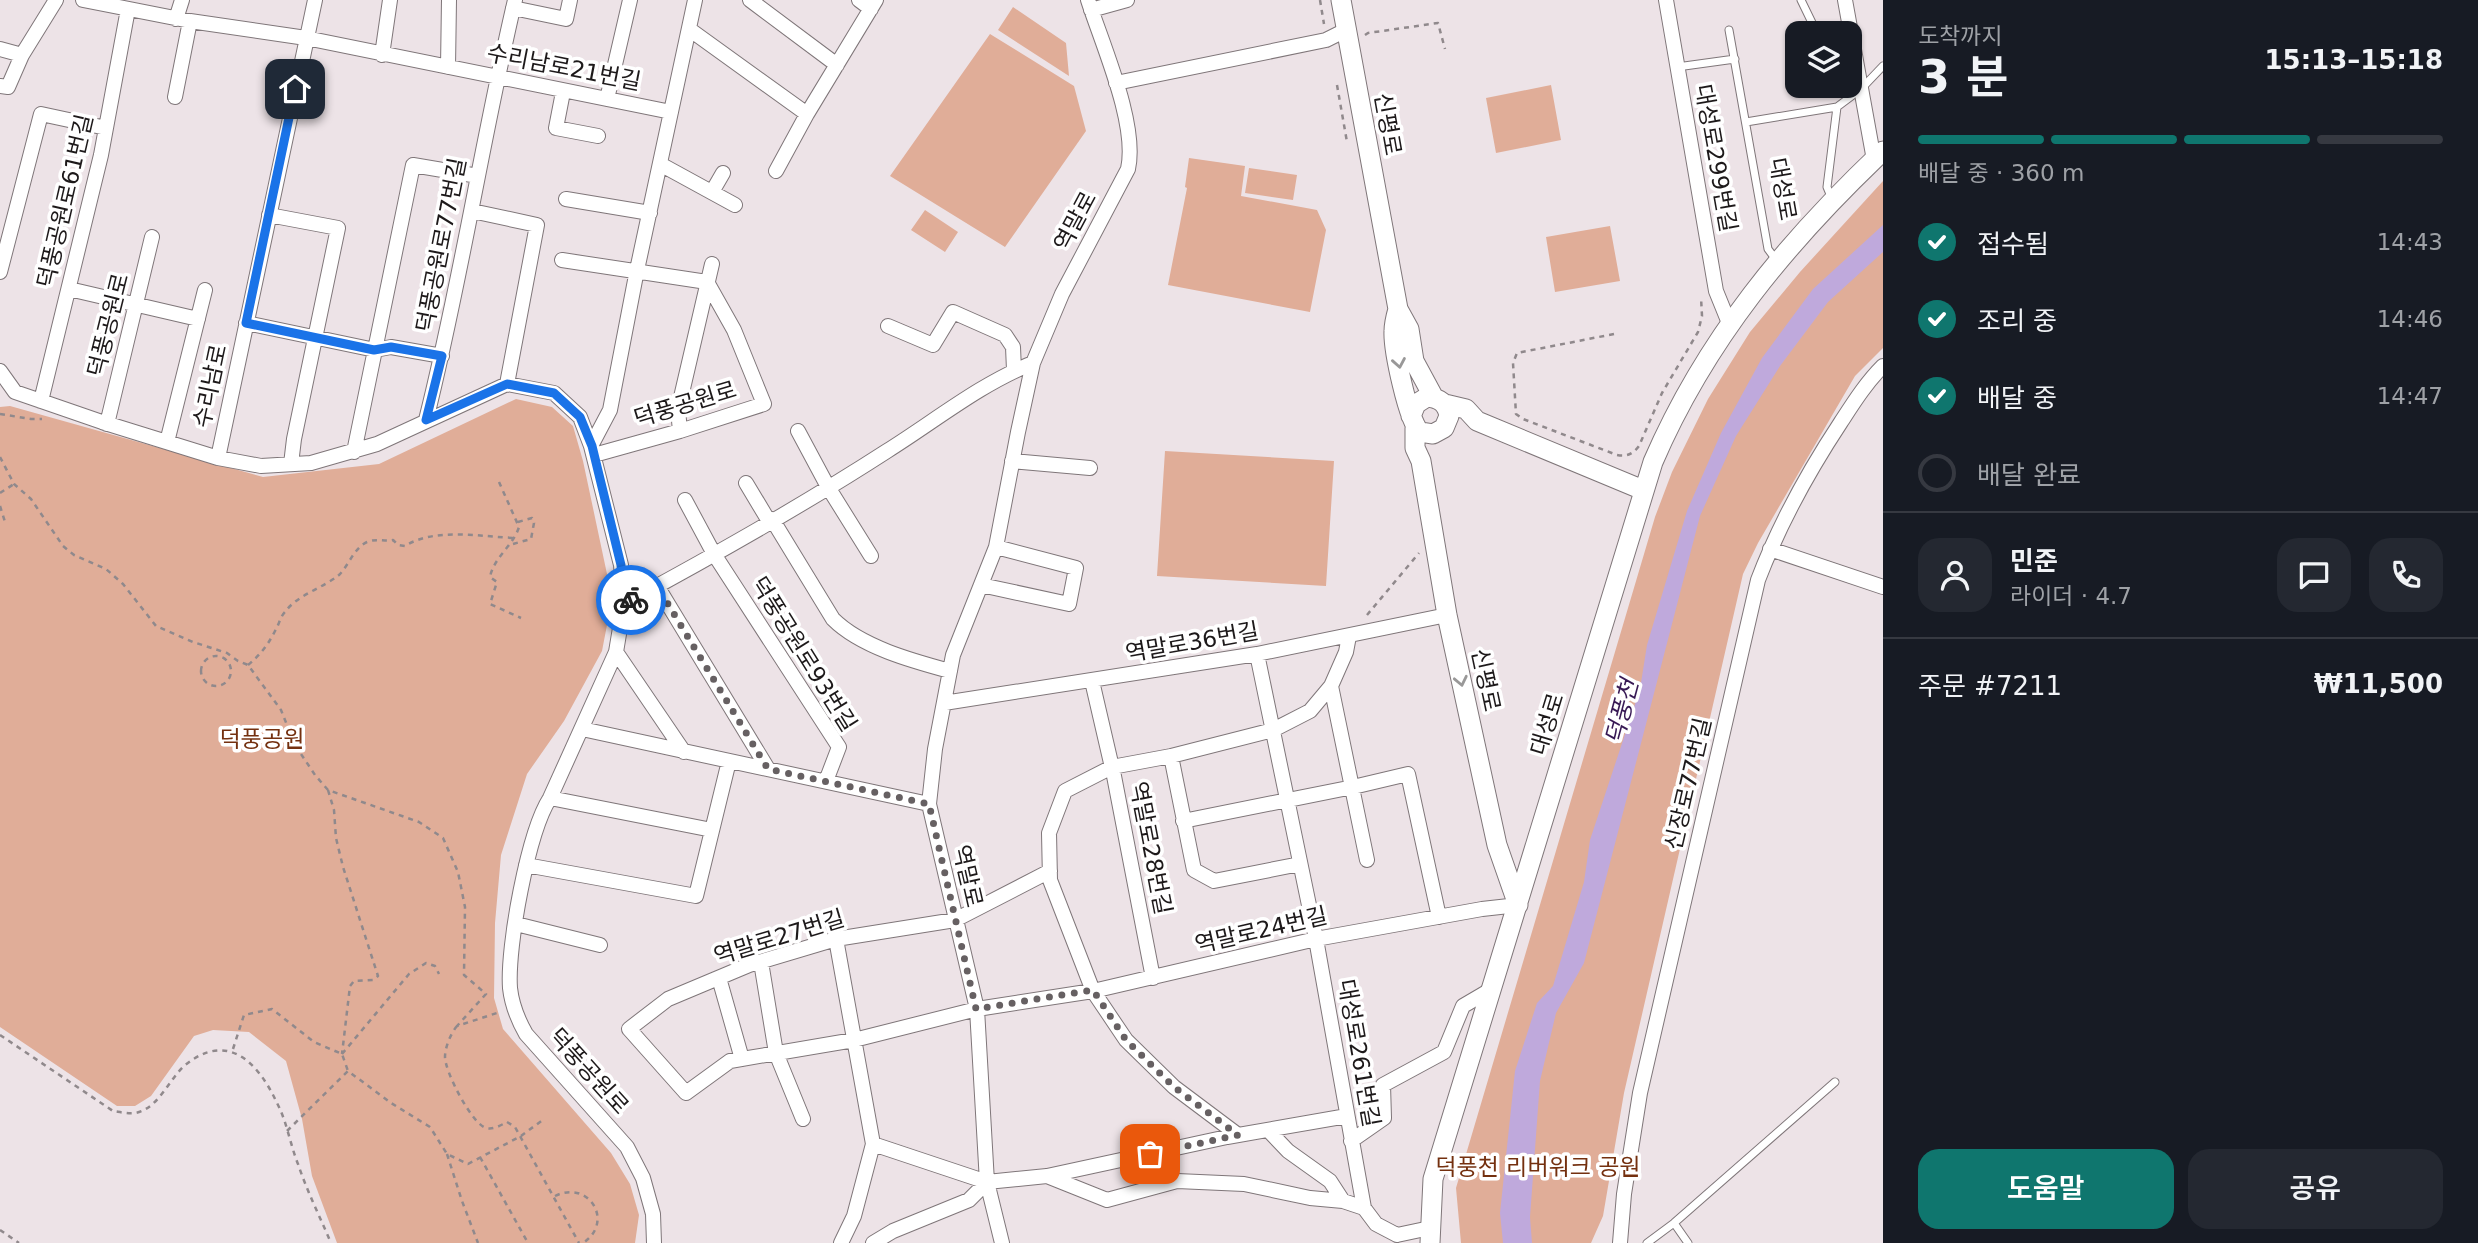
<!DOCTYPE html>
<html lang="ko">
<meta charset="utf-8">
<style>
body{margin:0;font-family:"DejaVu Sans","Noto Sans KR",sans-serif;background:#242831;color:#f1f3f6;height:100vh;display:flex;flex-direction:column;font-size:26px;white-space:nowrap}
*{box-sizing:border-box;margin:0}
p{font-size:23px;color:#9ea1a6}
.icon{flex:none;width:38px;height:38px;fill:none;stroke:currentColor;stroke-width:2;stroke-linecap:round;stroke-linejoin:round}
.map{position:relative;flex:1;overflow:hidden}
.details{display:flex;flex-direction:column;background:#171b24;width:595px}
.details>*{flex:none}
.buttons{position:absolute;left:1785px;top:21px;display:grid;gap:14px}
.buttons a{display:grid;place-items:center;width:77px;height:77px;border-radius:14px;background:#171b24;box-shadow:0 2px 5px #0004;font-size:35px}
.pin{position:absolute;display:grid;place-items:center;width:60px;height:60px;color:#fff;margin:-30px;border-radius:14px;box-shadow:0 4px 10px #0006}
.courier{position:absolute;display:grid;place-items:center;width:70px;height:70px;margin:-35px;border:5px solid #1a73e8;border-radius:50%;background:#fff;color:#222;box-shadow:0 2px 9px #0007}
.headline em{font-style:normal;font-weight:600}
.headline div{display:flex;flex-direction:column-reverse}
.headline{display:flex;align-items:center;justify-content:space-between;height:119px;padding:0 35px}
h1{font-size:46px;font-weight:600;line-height:52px}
.bar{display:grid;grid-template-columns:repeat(4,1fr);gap:10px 7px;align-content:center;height:84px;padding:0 35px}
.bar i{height:9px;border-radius:5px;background:#363941}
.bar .active{background:#0f766e}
.bar p{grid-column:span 4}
.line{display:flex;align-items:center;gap:18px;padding:0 35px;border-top:2px solid #363941}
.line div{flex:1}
.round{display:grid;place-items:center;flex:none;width:74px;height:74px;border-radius:21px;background:#242831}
ol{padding:0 35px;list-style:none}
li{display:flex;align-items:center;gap:21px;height:77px}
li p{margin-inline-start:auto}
li .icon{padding:7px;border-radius:50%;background:#0f766e;color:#fff;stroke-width:4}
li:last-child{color:#9ea1a6}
li i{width:38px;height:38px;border:4px solid #363941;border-radius:50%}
.action{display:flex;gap:14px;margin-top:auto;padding:14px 35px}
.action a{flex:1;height:80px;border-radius:21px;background:#0f766e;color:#fff;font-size:28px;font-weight:600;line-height:80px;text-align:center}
.action a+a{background:#242831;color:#f1f3f6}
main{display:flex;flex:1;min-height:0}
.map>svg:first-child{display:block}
.green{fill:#e0ad98}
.water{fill:#bfa9dc}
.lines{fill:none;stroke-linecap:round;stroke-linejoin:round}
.lane-casing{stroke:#7f7679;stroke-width:9}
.street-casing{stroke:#7f7679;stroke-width:16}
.secondary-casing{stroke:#7f7679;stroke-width:21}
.path{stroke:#90898c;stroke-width:2.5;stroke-dasharray:5 5;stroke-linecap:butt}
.lane{stroke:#fff;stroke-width:7}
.street{stroke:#fff;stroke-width:14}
.secondary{stroke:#fff;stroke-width:19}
.oneway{stroke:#999898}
.done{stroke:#666062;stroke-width:7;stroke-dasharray:0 12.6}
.route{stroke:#1a73e8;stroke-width:9}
.labels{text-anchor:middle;stroke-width:7;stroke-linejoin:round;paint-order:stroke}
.street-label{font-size:23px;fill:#1d191a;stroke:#fff}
.park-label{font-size:23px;fill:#74300f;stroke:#fff}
.water-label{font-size:24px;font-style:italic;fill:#371854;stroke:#fff}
</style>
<main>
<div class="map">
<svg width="1883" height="1243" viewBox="0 0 1883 1243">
<rect width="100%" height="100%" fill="#ede3e7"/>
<path class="green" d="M 1013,7 L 1066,43 L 1069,76 L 998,30 Z
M 990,34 L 1074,86 L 1086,131 L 1005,247 L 890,176 Z
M 1551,85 L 1561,140 L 1496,153 L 1486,98 Z
M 1189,158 L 1245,166 L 1241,196 L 1317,210 L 1326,230 L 1310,312 L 1168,285 L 1187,188 L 1185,187 Z
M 1249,168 L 1297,175 L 1293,200 L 1245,193 Z
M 1883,181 L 1883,348 L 1855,376 L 1758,543 L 1743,574 L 1624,1093 L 1603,1216 L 1591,1243 L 1461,1243 L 1456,1188 L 1655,517 L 1672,472 L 1708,399 L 1750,332 L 1800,272 Z
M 925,210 L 958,232 L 945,252 L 911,230 Z
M 1610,226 L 1620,281 L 1555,292 L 1546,237 Z
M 516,399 L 552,407 L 573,426 L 583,461 L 607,574 L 607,625 L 602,651 L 564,721 L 527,774 L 501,855 L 495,923 L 494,998 L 503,1029 L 611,1153 L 630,1184 L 639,1215 L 635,1243 L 337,1243 L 312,1176 L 302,1119 L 286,1061 L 249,1032 L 213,1030 L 194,1036 L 151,1096 L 135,1106 L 117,1106 L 0,1027 L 0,407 L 10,406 L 263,477 L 379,464 Z
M 1165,451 L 1334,461 L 1326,586 L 1157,576 Z"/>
<path class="water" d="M 1883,225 L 1883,252 L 1828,302 L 1780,366 L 1736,436 L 1700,516 L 1584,963 L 1556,1013 L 1540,1081 L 1530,1217 L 1532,1243 L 1503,1243 L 1500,1213 L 1515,1071 L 1537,1003 L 1553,986 L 1584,882 L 1590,840 L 1640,689 L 1647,645 L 1687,511 L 1721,433 L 1762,358 L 1813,289 Z"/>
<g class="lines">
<defs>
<path id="lane" d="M 1801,0 L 1817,33
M 1729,30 L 1768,249 L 1777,261
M 1790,51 L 1797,49
M 1677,67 L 1735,59
M 1746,122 L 1837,107 L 1861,89 L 1883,66
M 1832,199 L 1827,187 L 1837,107
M 1674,1223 L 1688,1243
M 1647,1243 L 1674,1223 L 1835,1082"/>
<path id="street" d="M 83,0 L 190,21 L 306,38 L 671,112
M 750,0 L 837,65
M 859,0 L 871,9
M 1666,0 L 1716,291 L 1729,323
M 1845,0 L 1874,160
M 513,8 L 566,19 L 570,0
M 1091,10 L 1127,0
M 176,19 L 182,0
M 689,29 L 807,114
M 0,49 L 22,55
M 382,55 L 390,0
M 448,67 L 449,0
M 1116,83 L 1326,40 L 1346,30
M 0,86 L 8,87 L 22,55 L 56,0
M 563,92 L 556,128 L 598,136
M 175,97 L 190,21
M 607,99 L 630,0
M 660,164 L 735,205
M 776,171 L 807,114 L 876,0
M 712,192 L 723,173
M 566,199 L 650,213
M 472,211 L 537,225 L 507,384
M 269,215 L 338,228 L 294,439 L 291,464
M 562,260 L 707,282
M 0,272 L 41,114 L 106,128
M 69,289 L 198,319
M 246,323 L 375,350 L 391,347 L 442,356
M 888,326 L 933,345 L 953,312 L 1005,335 L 1013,347 L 1014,370
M 0,371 L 15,392 L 102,422 L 218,458 L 261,466 L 311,463 L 377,444 L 507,384 L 554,393 L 580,417 L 591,446 L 621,565 L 624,604 L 616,652 L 550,798 C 528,832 507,947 510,988 C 512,1006 518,1020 526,1034 L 627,1147 L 643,1178 L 653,1214 L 654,1243
M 41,401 L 101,155 L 128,9
M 426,420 C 461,281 482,140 515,0
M 107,424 L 152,237
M 680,431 L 678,410 L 712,264
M 798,431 L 828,487 L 871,556
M 167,442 L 205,290
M 591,446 L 610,410 L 637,270 L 695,0
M 354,452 L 413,165 L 478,176
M 594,455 L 680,431 L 764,404 L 734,330 L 707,282
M 218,458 L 315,0
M 1012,461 L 1090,468
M 746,483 L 767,518 L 772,519 L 833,619 C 861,647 913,661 950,671
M 685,500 L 714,554 L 839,747 L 826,781
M 1770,549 L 1883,587
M 981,585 L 1069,604 L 1076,568 L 996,547
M 657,586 L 768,769
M 624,604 C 713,556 802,506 887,451 C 935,421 980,384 1033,363
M 616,652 L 684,752
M 1257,654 L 1316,939 L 1364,1208 L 1376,1224 L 1397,1235
M 1092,681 L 1114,776 L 1153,978
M 1331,686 L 1367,860
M 944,703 L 1257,654 L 1447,615
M 582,729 L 929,804
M 1171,756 L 1194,870 L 1214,881 L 1300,864
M 550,798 L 712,830
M 1183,821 L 1353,787 L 1408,774 L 1439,917
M 526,865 L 696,896 L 729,761
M 1050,871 L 955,920 L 836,939 L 749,965 L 668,999 L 629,1029 L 686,1093 L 730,1061 L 854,1040 L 977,1009 L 1093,991 L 1316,939 L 1482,909 L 1518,905
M 516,924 L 600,945
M 836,939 L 873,1144 L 854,1216 L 841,1243
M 761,962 L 776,1053 L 803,1119
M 719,978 L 742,1059
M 1268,1130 L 1288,1151 L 1330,1181 L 1343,1201
M 1238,1135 L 1174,1087 L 1126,1040 L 1093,991 L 1050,880 L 1049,833 L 1065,791 L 1112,767 L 1171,756 L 1273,730 L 1310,711 L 1331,686 L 1346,652 L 1349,636
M 1351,1141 L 1384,1118 L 1383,1085 L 1444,1052 L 1463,1006 L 1492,989
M 873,1144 L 987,1182 L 1047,1176 L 1227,1137 L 1347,1116
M 1047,1176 L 1107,1200 L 1177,1181 L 1244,1184 L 1310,1198 L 1343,1201 L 1364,1208
M 1397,1235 L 1430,1228
M 873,1243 L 893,1231 L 969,1200 L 987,1182
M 1002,1243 L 987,1182 L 977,1009 L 929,804 L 935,749 L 953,655 L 996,547 L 1018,432 L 1033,363 L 1062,294 L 1128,169 C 1138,124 1102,44 1088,0
M 1620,1243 L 1624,1194 L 1640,1093 L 1758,580 C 1779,525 1808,472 1841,422 C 1854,402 1866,383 1883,366"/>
<path id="secondary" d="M 1341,0 L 1398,309 L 1409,329 L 1414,361 L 1434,398
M 1398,309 C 1396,316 1394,324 1394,331 C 1393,349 1408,421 1420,432 L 1433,434 L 1444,428 L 1449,416 C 1447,404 1440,398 1427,397 L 1416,404 L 1411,416
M 1445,404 L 1466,409 L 1477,421 L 1643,490
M 1415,428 L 1415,448 L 1421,461 L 1447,615 L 1497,845 L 1518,905
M 1430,1243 L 1433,1179 L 1653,462 C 1706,339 1787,242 1883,151"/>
</defs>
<use href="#lane" class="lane-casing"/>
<use href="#street" class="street-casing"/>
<use href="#secondary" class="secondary-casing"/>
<path class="path" d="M 1320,0 L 1324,24
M 1365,35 L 1368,33 L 1438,23 L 1445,49
M 1337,85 L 1347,142
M 1614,334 L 1517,353 L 1513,363 L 1516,414 L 1523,419 L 1617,455 C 1627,457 1633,454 1639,446 L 1662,393 L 1698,332 L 1702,316 L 1701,297
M 0,414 L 31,419 L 42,419
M 0,457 L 14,484 L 31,499 L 63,546 L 74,555 L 106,569 L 123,584 L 156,626 L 193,642 L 227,653 L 238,661 L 248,665 L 281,710 L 295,745 L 315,775 L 328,790 L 419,822 L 443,838 L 458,872 L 465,907 L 464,975 L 486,994 L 457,1026 L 500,1012
M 499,482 L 519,527 C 513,546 494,557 490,577 L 497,582 L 490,604 L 521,618
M 0,493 L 14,484
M 0,506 L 6,525
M 513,544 L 531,539 L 534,523 L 532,518 L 518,522
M 1367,615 L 1419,553
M201 671a15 15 0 1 1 30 0a15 15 0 1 1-30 0Z
M 248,665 C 260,655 268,645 275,631 C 279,625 280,617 285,612 C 297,595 323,588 339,575 C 349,565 354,548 367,542 C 377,538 384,542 393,540 L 398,545 L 405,546 C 435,527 482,537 516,538
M 328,790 L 334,810 L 336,838 L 343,867 L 378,976 L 373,980 L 354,981 L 350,986 L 342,1054
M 457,1026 C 451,1033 445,1047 445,1057 C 445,1072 472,1124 486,1128 C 494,1130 501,1125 507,1122 L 515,1127 L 579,1243
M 0,1035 L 113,1111 C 120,1112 128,1114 135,1113 C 158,1109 168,1081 184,1066 C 227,1030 258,1062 277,1103 C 287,1122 290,1144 298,1164 C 307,1191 320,1217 331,1243
M 233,1049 L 244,1015 L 272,1009 L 314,1042 L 342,1054 L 348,1071
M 342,1054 L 409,974 L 426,963 L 435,966 L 439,974
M 287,1131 L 348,1071 L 391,1103 L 430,1127 L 447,1154 L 468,1164 L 521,1136 L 544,1119
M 447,1154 L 462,1201 L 478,1243
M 480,1157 L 528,1243
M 555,1196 C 589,1179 615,1222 583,1243
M 0,1230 L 19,1243"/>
<use href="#lane" class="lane"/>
<use href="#street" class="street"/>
<use href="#secondary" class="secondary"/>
</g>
<defs><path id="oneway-chevron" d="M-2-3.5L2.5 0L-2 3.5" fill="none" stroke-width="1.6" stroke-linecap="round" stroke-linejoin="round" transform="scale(1.75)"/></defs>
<g class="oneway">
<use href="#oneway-chevron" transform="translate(1399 363) rotate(80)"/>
<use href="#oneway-chevron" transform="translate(1461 681) rotate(78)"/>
</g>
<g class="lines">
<path class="done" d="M 631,600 L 657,586 L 768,769 L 929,804 L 976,1009 L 1093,990 L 1126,1040 L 1174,1087 L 1238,1135 L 1150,1154"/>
<path class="route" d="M 295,89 L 246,323 L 374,350 L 391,347 L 442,356 L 426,420 L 507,384 L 554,393 L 580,417 L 592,446 L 621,565 L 624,604 L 631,600"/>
</g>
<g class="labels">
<g class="street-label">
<text transform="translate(564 67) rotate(11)" y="8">수리남로21번길</text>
<text transform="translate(1388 124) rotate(80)" y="8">신평로</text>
<text transform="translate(1716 158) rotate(80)" y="8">대성로299번길</text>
<text transform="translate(1783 189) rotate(80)" y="8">대성로</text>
<text transform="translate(65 201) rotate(-77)" y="8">덕풍공원로61번길</text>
<text transform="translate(1075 221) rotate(-62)" y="8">역말로</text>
<text transform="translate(441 245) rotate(-79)" y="8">덕풍공원로77번길</text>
<text transform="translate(108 325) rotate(-76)" y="8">덕풍공원로</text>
<text transform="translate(210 386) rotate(-78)" y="8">수리남로</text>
<text transform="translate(685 404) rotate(-17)" y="8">덕풍공원로</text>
<text transform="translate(1192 642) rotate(-10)" y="8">역말로36번길</text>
<text transform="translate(804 654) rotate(58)" y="8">덕풍공원로93번길</text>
<text transform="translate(1486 680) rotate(78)" y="8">신평로</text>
<text transform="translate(1547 724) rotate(-73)" y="8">대성로</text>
<text transform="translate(1688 784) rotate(-77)" y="8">신장로77번길</text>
<text transform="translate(1151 848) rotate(79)" y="8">역말로28번길</text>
<text transform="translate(968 876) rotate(77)" y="8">역말로</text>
<text transform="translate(1261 930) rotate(-13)" y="8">역말로24번길</text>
<text transform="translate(779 937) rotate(-17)" y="8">역말로27번길</text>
<text transform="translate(1359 1053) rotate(80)" y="8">대성로261번길</text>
<text transform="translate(589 1071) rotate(48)" y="8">덕풍공원로</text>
</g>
<g class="park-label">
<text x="262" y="747">덕풍공원</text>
<text x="1538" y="1175">덕풍천 리버워크 공원</text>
</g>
<g class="water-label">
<text transform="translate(1622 712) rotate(-75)" y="8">덕풍천</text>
</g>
</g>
</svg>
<div class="buttons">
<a><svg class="icon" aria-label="layers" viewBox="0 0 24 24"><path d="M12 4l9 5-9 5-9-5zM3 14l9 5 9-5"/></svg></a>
</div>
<div class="pin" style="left:1150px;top:1154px;background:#ea580c"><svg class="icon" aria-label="bag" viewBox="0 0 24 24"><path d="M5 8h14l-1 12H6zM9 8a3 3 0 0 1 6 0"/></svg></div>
<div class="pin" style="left:295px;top:89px;background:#1f2937"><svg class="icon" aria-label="home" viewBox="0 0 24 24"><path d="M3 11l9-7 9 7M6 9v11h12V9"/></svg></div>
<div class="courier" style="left:631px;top:600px"><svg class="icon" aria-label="bike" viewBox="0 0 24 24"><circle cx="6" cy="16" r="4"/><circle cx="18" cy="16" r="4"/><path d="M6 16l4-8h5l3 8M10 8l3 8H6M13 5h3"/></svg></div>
</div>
<section class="details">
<div class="headline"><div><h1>3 분</h1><p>도착까지</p></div><em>15:13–15:18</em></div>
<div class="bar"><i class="active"></i><i class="active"></i><i class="active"></i><i></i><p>배달 중 · 360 m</p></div>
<ol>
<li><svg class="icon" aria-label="check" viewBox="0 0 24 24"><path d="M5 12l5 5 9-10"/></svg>접수됨<p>14:43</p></li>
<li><svg class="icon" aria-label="check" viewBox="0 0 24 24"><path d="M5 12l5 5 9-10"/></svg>조리 중<p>14:46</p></li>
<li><svg class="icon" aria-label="check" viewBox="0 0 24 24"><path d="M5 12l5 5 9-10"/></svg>배달 중<p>14:47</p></li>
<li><i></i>배달 완료</li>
</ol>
<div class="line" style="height:126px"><a class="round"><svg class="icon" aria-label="person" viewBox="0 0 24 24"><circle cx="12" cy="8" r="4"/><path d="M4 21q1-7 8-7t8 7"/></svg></a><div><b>민준</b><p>라이더 · 4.7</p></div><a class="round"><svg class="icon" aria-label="chat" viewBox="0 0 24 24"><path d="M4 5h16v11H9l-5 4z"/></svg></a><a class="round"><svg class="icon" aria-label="phone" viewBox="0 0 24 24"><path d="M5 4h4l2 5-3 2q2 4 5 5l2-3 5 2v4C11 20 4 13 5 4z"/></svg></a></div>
<div class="line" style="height:91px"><div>주문 #7211</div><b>₩11,500</b></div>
<div class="action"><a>도움말</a><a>공유</a></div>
</section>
</main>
